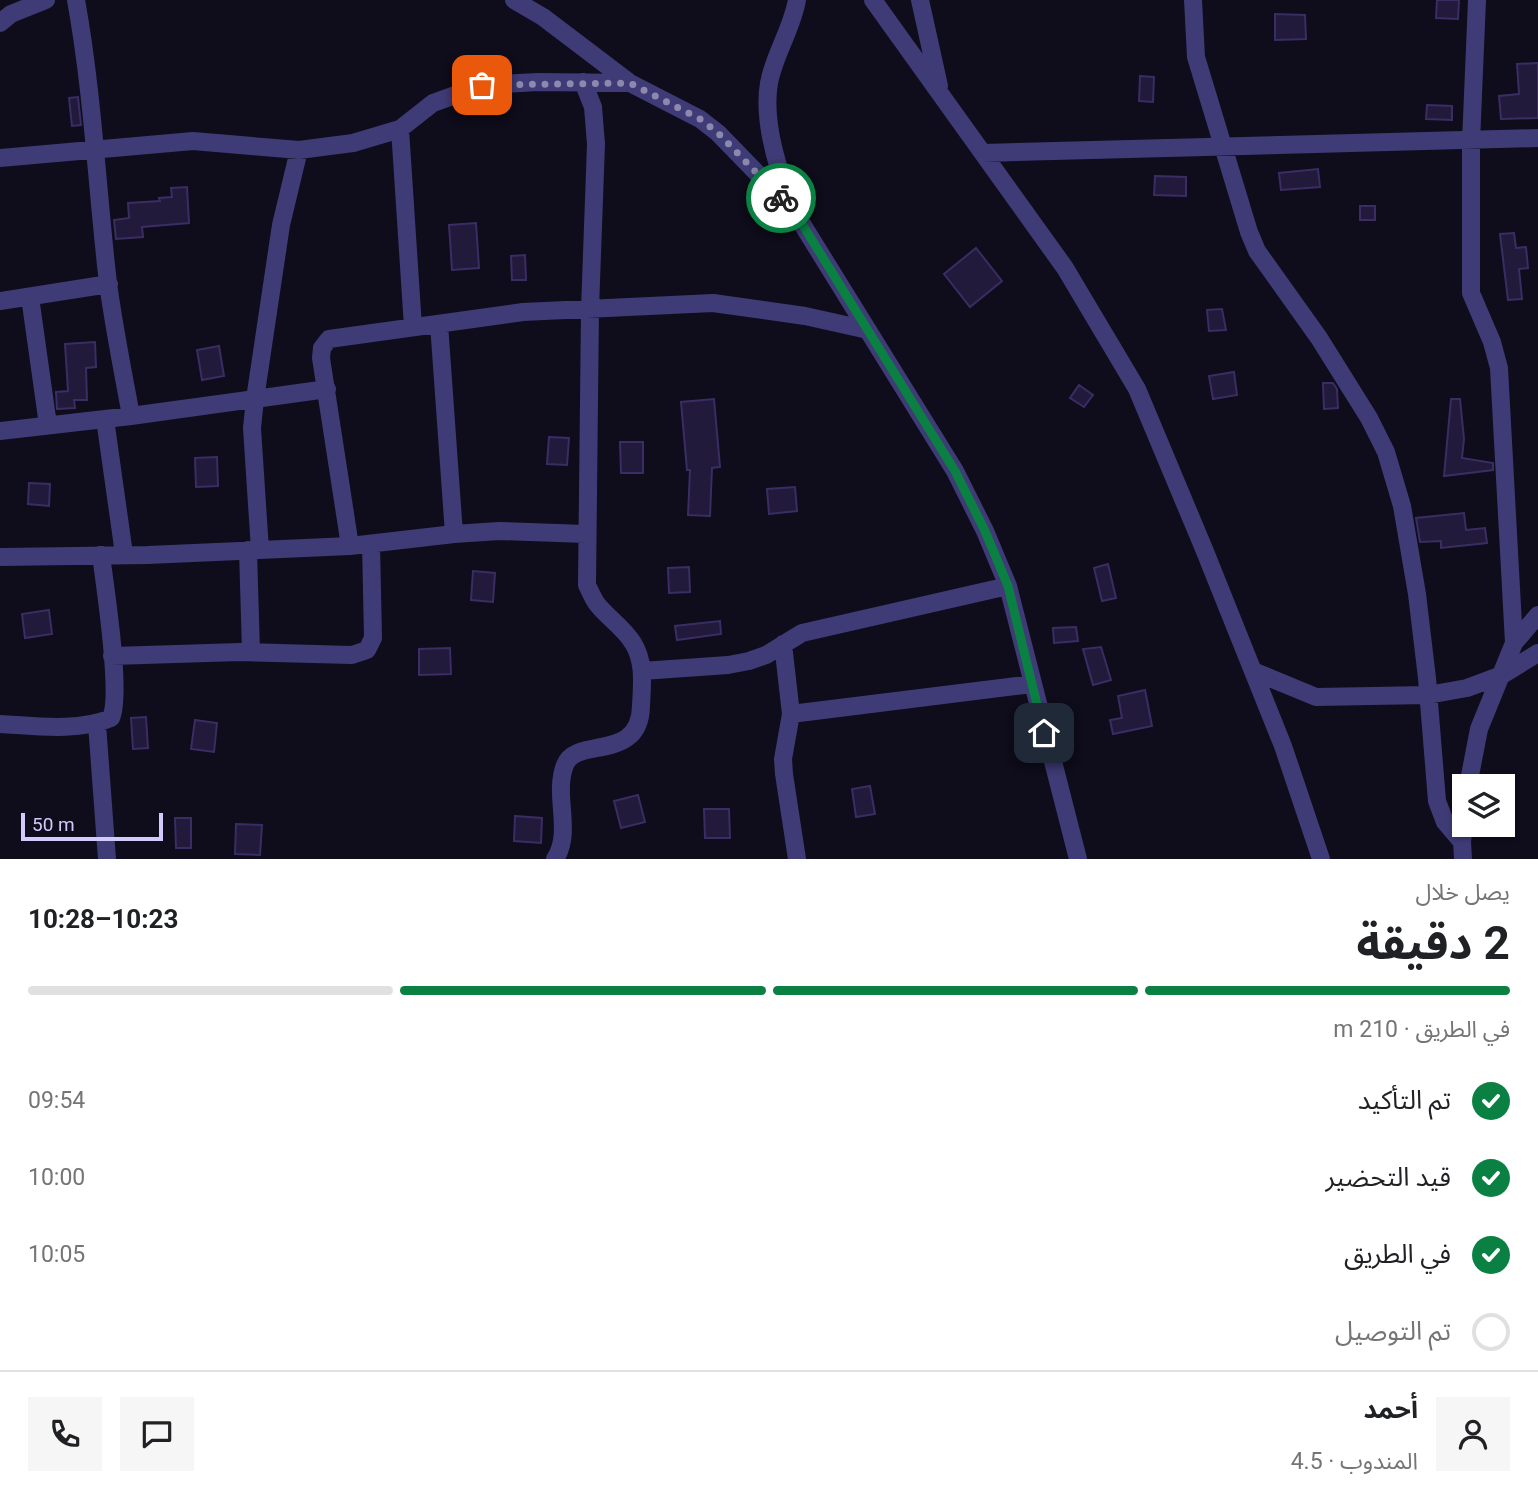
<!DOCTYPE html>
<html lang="ar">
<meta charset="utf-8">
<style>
body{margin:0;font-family:Roboto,"Noto Sans Arabic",sans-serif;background:#f6f6f6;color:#202124;direction:rtl;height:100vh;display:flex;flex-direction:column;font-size:26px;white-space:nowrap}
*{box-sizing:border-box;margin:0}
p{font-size:23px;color:#757577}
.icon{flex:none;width:38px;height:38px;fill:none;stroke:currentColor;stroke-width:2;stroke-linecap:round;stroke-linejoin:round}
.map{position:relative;height:859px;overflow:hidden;direction:ltr}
.side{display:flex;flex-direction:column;background:#fff;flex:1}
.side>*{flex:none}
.buttons{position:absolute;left:1452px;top:774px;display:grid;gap:14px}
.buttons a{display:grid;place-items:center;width:63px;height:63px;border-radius:0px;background:#fff;box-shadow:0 2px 5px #0004;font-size:35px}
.scale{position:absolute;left:21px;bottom:18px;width:142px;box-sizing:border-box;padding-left:7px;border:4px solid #d1cafb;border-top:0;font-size:19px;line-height:24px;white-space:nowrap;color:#d1cafb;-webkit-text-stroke:5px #0f0c1b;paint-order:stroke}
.pin{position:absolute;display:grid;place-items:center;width:60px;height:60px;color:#fff;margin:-30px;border-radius:14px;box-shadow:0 4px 10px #0006}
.courier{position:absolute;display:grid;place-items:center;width:70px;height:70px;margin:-35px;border:5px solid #0b8043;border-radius:50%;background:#fff;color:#222;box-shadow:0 2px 9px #0007}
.summary em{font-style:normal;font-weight:700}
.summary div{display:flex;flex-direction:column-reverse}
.summary{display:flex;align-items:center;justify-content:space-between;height:119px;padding:0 28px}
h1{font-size:46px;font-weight:700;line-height:52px}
.bar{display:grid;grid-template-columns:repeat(4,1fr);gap:10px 7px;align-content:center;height:84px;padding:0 28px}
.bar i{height:9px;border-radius:5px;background:#e0e0e0}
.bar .selected{background:#0b8043}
.bar p{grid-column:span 4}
.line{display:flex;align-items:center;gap:18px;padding:0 28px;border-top:2px solid #e0e0e0}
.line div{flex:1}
.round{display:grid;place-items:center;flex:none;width:74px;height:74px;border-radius:0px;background:#f6f6f6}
ol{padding:0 28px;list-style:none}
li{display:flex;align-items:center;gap:21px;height:77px}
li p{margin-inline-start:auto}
li .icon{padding:7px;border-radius:50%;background:#0b8043;color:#fff;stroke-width:4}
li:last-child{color:#757577}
li i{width:38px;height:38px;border:4px solid #e0e0e0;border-radius:50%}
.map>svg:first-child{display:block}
.building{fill:#211a3a;stroke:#3a2d64;stroke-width:2}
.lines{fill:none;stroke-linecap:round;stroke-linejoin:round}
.minor{stroke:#3e3b76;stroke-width:18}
.done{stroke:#8d88ad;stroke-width:7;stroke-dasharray:0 12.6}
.route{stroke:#0b8043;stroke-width:9}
</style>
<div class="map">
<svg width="1538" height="859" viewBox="0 0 1538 859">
<rect width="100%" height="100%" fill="#0f0c1b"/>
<path class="building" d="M 1437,0 L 1459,0 L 1458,19 L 1436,18 Z
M 1275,14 L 1305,15 L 1306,39 L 1275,40 Z
M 1538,63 L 1538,118 L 1501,119 L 1499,96 L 1519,94 L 1517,64 Z
M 1140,76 L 1154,77 L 1153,102 L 1139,101 Z
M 78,97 L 81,125 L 72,126 L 69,98 Z
M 1427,105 L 1452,106 L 1452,120 L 1426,119 Z
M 1318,169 L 1320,187 L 1281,190 L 1279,173 Z
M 1155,176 L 1186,177 L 1186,196 L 1154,195 Z
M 187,187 L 189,223 L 142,227 L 143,237 L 116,239 L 114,220 L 129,218 L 128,203 L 160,201 L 159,198 L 172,197 L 171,188 Z
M 1360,206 L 1375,206 L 1375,220 L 1360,220 Z
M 476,223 L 479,268 L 452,270 L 449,225 Z
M 1514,233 L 1516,248 L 1526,247 L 1528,268 L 1519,269 L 1522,299 L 1508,300 L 1500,234 Z
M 976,248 L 1002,281 L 970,307 L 944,274 Z
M 525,255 L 526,280 L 512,280 L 511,256 Z
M 1222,309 L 1226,330 L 1209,331 L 1207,310 Z
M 95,342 L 96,367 L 86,368 L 87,400 L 74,400 L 75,408 L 57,409 L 56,392 L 68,391 L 65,344 Z
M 219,346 L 224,376 L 202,380 L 197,350 Z
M 1234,372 L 1237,395 L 1213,399 L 1209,376 Z
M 1323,383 L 1333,383 L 1337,389 L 1338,408 L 1324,409 Z
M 1079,385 L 1093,395 L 1084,407 L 1070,398 Z
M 714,399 L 720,467 L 712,468 L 710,516 L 688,515 L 690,470 L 687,470 L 681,402 Z
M 1451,399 L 1460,399 L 1464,439 L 1462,458 L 1493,463 L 1493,470 L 1444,476 Z
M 549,437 L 569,438 L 567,465 L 547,464 Z
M 620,442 L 643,442 L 643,473 L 621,473 Z
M 217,457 L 218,486 L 196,487 L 195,458 Z
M 29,483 L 50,484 L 49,506 L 28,504 Z
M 795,487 L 797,511 L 769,514 L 767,489 Z
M 1464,513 L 1466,530 L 1485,528 L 1487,543 L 1441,548 L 1441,541 L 1420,542 L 1416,518 Z
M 1108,564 L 1116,598 L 1102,601 L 1094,568 Z
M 689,567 L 690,592 L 669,593 L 668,568 Z
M 473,571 L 495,573 L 493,602 L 471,600 Z
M 49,610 L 52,634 L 25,638 L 22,614 Z
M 720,621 L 721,634 L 677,640 L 675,626 Z
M 1076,627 L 1078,641 L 1054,643 L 1053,628 Z
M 1101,647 L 1111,680 L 1093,685 L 1083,649 Z
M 450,648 L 451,674 L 419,675 L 419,649 Z
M 1145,690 L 1152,726 L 1113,734 L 1110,720 L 1122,718 L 1118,696 Z
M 146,717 L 148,748 L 133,749 L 131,718 Z
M 195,720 L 217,723 L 214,752 L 191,749 Z
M 870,786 L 875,814 L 856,817 L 852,789 Z
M 638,795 L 645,822 L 621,828 L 614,801 Z
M 704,809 L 729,809 L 730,838 L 705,838 Z
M 515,816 L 542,818 L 541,843 L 514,841 Z
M 175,818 L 191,818 L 191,848 L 176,848 Z
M 236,824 L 262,825 L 260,855 L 235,854 Z"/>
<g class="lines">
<path class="minor" d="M 76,0 C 93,94 97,189 108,283 C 114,328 123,372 131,416
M 514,0 L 543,17 L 630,83 L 700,119 L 718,133 L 789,206
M 797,0 C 792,29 774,55 769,83 C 762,123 779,174 794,211 L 955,471 L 985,531 L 1008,586 L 1078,859
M 873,0 L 1065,268 L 1137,389 L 1204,549 L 1283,746 L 1321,859
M 920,0 L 939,86
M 1193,0 L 1196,57 L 1249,232 L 1257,251 L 1319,338 L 1369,418 L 1386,452 L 1402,506 L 1417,594 L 1427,678 L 1437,801 L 1445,822 L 1462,842
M 1477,0 L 1471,142 L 1471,293 L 1492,342 L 1499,368 L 1514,643
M 0,23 L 11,14 L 46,0
M 400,129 L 413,327
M 983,153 L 1538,138
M 0,158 L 193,141 L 299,150 L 353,143 L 400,129 L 433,103 L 483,85 L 538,82 L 630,83
M 30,297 L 48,425
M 0,301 L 109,284
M 439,324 L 454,534
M 105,419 L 124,554
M 0,431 L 131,416 L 327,389
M 350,546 L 321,358 L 322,348 L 329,339 L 523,312 L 713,303 L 805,316 L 868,330
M 248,550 L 251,652
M 260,550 L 252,428 L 255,399 L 281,225 L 299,150
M 0,557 L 148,555 L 350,546 L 454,534 L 499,531 L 586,534
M 783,644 L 791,714 L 783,759 L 784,774 L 797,859
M 112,656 L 240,652 L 352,655 L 367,650 L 373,638 L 371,544
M 642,671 L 728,665 L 749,661 L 766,655 L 802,633 L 1008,586
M 1253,671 L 1316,697 L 1428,695 L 1467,688 L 1502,675 L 1538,653
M 791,714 L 1032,684
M 0,724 C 35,726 78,732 111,718 C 122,694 105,587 101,555
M 97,724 L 107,859
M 1468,786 L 1479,729 L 1514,643 L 1538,615
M 555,859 C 573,832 553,795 565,765 C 576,736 640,763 641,706 C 642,685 645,662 633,643 C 624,628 608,618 597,604 C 593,599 590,591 587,585 L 590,309 L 596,144 L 593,107 L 583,82
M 1463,859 L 1462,842 L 1465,815"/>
</g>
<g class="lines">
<path class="done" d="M 482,85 L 630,83 L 700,119 L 718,133 L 781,198"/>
<path class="route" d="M 781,198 L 794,211 L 955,471 L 985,531 L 1008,586 L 1044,733"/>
</g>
</svg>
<div class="buttons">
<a><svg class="icon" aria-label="layers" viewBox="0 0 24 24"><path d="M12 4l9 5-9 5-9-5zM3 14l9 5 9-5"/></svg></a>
</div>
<div class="scale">50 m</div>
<div class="pin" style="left:482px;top:85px;background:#ea580c"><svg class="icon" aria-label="bag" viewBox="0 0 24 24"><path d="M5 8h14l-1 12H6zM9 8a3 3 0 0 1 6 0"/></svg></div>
<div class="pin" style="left:1044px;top:733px;background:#1f2937"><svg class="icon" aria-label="home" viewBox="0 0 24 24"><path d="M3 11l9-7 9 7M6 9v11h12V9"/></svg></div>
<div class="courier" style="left:781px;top:198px"><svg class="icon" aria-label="bike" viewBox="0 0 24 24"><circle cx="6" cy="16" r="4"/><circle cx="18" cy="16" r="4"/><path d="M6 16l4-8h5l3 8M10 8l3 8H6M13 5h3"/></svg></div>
</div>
<section class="side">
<div class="summary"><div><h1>2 دقيقة</h1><p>يصل خلال</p></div><em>10:23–10:28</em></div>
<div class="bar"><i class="selected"></i><i class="selected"></i><i class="selected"></i><i></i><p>في الطريق · 210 m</p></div>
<ol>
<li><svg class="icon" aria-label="check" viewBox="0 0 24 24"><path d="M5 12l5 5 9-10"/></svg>تم التأكيد<p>09:54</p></li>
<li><svg class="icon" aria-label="check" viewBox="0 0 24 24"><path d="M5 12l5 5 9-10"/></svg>قيد التحضير<p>10:00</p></li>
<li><svg class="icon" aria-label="check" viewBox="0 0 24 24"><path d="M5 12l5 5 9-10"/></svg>في الطريق<p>10:05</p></li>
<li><i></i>تم التوصيل</li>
</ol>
<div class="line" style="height:126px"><a class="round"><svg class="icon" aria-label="person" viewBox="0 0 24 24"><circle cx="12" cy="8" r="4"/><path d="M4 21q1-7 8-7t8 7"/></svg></a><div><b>أحمد</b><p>المندوب · 4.5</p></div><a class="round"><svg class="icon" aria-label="chat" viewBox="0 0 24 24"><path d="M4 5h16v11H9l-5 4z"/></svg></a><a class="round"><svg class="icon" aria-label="phone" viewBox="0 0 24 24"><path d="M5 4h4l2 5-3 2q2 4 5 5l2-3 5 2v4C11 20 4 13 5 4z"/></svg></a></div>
</section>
